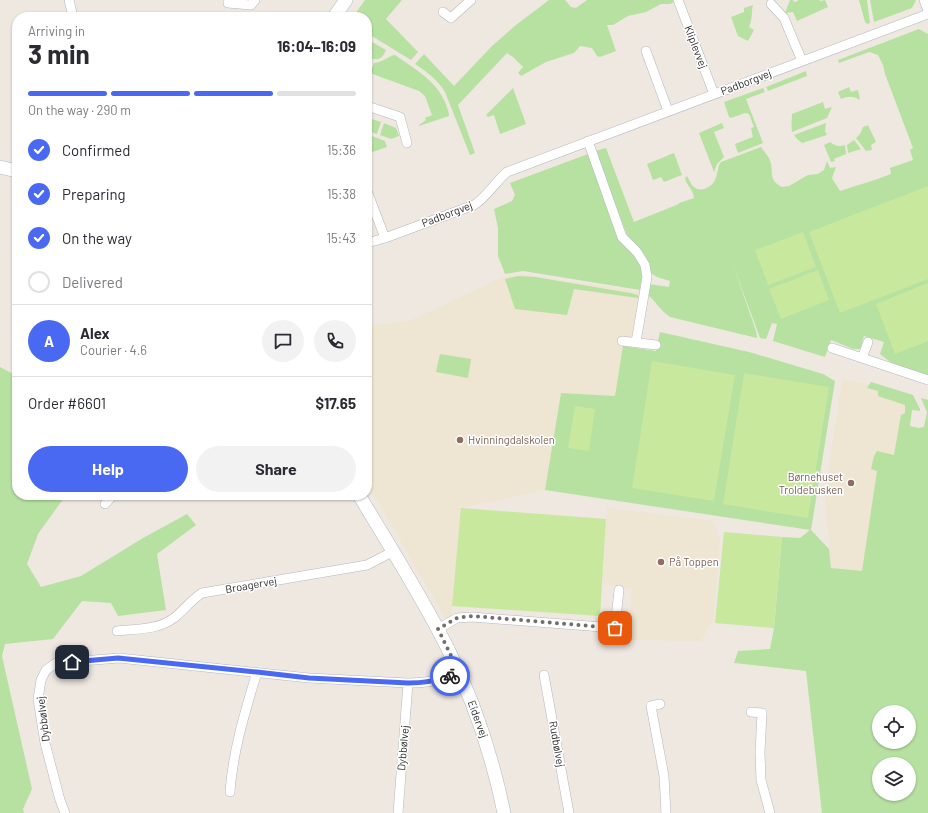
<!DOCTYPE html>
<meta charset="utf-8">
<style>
body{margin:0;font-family:Barlow,sans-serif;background:#f2f2f3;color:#2b2b33;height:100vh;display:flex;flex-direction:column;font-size:15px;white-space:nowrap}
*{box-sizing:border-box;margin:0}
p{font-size:13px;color:#7c7c81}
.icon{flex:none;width:22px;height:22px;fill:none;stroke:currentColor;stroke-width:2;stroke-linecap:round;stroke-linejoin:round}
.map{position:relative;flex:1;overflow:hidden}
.details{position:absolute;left:12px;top:12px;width:360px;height:488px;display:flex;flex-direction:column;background:#fff;border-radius:16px;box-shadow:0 1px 3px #0004}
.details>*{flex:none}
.tools{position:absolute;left:872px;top:705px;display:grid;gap:8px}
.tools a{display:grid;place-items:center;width:44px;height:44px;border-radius:50%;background:#fff;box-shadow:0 1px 3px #0004;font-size:20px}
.pin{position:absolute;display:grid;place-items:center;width:34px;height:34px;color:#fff;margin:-17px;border-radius:8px;box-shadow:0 2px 6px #0006}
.courier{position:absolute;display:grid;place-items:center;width:40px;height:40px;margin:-20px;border:3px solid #4a69f2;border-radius:50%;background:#fff;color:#222;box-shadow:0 1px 5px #0007}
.head em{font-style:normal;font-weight:700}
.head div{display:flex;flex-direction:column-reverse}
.head{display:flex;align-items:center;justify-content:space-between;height:68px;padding:0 16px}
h1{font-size:26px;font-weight:700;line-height:30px}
.bar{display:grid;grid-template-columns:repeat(4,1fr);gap:6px 4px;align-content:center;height:48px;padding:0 16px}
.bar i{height:5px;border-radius:3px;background:#e1e1e2}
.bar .active{background:#4a69f2}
.bar p{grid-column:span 4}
.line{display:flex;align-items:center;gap:10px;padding:0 16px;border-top:1px solid #e1e1e2}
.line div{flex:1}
.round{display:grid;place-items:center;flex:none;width:42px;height:42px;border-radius:21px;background:#f2f2f3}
ol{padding:0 16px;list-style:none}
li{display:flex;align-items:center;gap:12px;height:44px}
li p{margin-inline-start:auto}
li .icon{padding:4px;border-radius:50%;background:#4a69f2;color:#fff;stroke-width:4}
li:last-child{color:#7c7c81}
li i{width:22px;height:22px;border:2px solid #e1e1e2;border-radius:50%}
.button{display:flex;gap:8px;margin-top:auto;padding:8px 16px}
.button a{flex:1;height:46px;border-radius:24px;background:#4a69f2;color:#fff;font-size:16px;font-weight:700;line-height:46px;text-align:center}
.button a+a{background:#f2f2f3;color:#2b2b33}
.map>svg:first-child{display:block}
.education{fill:#eee5d2}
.green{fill:#b6e1a1;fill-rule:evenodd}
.pitch{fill:#c8e89d}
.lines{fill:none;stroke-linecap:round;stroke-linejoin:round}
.street-casing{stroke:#b4b7c0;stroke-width:10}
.secondary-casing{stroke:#b4b7c0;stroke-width:14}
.street{stroke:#fff;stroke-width:9}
.secondary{stroke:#fff;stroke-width:13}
.done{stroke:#716e6c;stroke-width:4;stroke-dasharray:0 7.2}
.route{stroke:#4a69f2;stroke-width:5}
.education-dot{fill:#8d6e63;stroke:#fff;stroke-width:1.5}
.labels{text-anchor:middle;stroke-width:3;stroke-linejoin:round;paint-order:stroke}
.street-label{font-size:11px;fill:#2d2d2d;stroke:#fff}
.education-label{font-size:11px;fill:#785e54;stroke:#fff;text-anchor:start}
</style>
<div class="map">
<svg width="928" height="813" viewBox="0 0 928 813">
<rect width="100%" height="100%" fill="#eee8e1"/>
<path class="education" d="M 520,274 L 617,288 L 644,293 L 636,342 L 622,341 L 623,346 L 615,396 L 561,393 L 545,490 L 461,508 L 451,621 L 448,623 L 367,483 L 367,326 L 409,321 L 503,277 Z
M 842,379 L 878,386 L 913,398 L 905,452 L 877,471 L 862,571 L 831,568 L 825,495 Z
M 607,508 L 713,521 L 720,540 L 714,619 L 701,641 L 628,640 L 632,588 L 603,584 Z"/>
<path class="green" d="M 365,0 L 402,0 L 386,19 L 418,52 L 411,60 L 367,33 L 367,17 L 353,17 Z
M 549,0 L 565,0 L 571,7 L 576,8 L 587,0 L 674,0 L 674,2 L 670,4 L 661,4 L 646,12 L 628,16 L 613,25 L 607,25 L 616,51 L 600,57 L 597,56 L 592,48 L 580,46 L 574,53 L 546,62 L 521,76 L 518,73 L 523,67 L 513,57 L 507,53 L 458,105 L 475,153 L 470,155 L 445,92 C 438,80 427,72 415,64 L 424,54 L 454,86 L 492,46 L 516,25 Z
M 790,0 L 793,0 L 794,2 L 798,1 L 798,0 L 819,0 L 820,1 L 825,0 L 828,7 L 797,21 L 793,12 L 785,13 Z
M 859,0 L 867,0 L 870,23 L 867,24 L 865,22 Z
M 870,0 L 916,0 L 912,8 L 874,22 Z
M 753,5 C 751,14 753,17 749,27 L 754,30 L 748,41 L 738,36 L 731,17 L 744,12 L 744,8 Z
M 919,29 L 928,34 L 928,376 L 894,365 L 880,354 L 884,342 L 864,336 L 860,349 L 853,349 L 831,340 L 825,357 L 773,341 L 777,324 L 772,323 L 766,339 L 760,338 L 733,265 L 756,331 L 757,338 L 670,317 C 661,311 656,302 648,295 L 649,284 L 669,287 L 670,281 L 657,277 L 651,273 L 644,254 L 627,235 L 595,151 L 606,148 L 634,222 L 679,204 L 679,203 L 694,198 C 693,188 687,187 685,178 L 687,176 C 689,179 691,185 694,187 C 701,193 712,187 715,180 C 718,174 717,167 721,162 L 761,147 C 765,153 770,157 771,164 C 773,175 769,180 782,187 L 789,186 L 808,175 L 818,174 L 824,170 L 827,161 L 830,168 L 836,167 L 832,178 L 840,191 C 857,185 874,181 891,174 L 890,168 L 913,160 L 910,150 L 913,148 L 885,74 L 883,65 L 878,55 L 869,52 L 839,63 L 838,60 Z
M 367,39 L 386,50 C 382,60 377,61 367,57 Z
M 395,55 C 416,70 436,80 446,104 C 447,108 449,112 449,116 L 419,126 L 419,125 L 426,120 L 425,118 L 432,115 L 425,96 L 419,91 L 370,73 L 374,63 C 384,62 388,56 395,55 Z
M 806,71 L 807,76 L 768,91 L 766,87 Z
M 849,87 L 851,92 L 858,90 L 860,100 C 853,96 849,96 841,99 L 838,92 Z
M 513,88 L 526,124 L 500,134 L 494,115 L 488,117 L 486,115 Z
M 763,88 L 765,92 L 746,99 L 763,143 L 738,153 L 735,144 L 753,137 L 751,128 L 754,127 L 749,114 L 745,113 L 731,118 L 729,117 L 724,102 Z
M 823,102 L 825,109 L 832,107 L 827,118 L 792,132 C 791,126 792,120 792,114 Z
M 372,119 L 381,122 L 377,134 L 367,131 Z
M 384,123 L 396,128 L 399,136 L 391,139 L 380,135 Z
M 722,123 L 724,128 L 714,132 L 724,157 L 717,164 L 714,172 L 699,133 Z
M 826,123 L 825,131 L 827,135 L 802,143 L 797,139 L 794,135 Z
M 868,125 L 876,142 L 871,145 L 872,150 L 866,151 L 856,138 L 860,134 L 863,127 Z
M 367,134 L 385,141 L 387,147 L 367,154 L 367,148 L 369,147 L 367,141 Z
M 854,140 L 861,149 L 848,153 L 847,145 Z
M 830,142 C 835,146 839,147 845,145 L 846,154 L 834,159 L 835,161 L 831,162 L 824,145 Z
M 674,153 L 682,175 L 664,182 L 661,177 L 653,180 L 647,164 Z
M 588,154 L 616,231 L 636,256 L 640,264 L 642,275 L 640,290 L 523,271 L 505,274 L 498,256 L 498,228 L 494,209 L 512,201 L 515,195 L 510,183 Z
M 519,276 L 535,277 L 630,293 L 638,295 L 638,298 L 574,289 L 567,315 L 515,309 L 505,279 Z
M 660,332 L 749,352 L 823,374 L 835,381 L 811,530 L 829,549 L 831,568 L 862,571 L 877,471 L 871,469 L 874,456 L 877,451 L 894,455 L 901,415 L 905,413 L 905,405 L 878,396 L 878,391 L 867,388 L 871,382 L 913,395 L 920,409 L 920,411 L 912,410 L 910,426 L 919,428 L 924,427 L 927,412 L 921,398 L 928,400 L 928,813 L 822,813 L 806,671 L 734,663 L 738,651 L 770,649 L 774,628 L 782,537 L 800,538 L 810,530 L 545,490 L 561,393 L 615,396 L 623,346 L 656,351 ZM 879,712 L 909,712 L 909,742 L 879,742 ZM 879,764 L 909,764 L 909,794 L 879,794 Z
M 440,354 L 471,359 L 468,378 L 436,372 Z
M 0,367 L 17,376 L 17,495 L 66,495 L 38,534 L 27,564 L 41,587 L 81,576 L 143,538 L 187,514 L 196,525 L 157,554 L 166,610 L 118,616 L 111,603 L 82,601 L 53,639 L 5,644 L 2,656 L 32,789 L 23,809 L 24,813 L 0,813 Z"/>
<path class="pitch" d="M 928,186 L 928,279 L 840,313 L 809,232 Z
M 803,232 L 816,267 L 768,285 L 755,250 Z
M 818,270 L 829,300 L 781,319 L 769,289 Z
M 928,283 L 928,341 L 895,354 L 876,304 Z
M 652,361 L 735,375 L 714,501 L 632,488 Z
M 744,373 L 829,387 L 808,518 L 723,504 Z
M 575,406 L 595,409 L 589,451 L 568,448 Z
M 461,508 L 606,519 L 600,616 L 452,606 Z
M 724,532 L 782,537 L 774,628 L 715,623 Z"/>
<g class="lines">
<defs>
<path id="street" d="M 69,0 L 73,17
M 228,0 L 228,3 L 251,5 L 255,0
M 678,0 L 714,94
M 924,0 L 928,11
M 771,4 L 784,18 L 802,61
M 443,12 L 451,18 L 471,0
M 646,51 L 668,111
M 367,106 L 400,117 L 407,143
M 588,141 L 622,237 L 637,252 L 645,265 L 647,277 L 636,342
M 367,191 L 385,238
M 367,243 L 385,238 L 474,205 C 487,197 495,182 507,172 L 928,14
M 622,341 L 656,345
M 832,348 L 928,380
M 862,358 L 868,342
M 105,504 L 113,495
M 438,629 L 457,618 L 472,617 L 615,628 L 619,590
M 117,631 C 136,629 158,630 174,618 C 184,610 191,600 202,593 L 367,565 L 392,552
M 544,675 L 569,813
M 660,704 L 651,706 L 664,776 L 666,813
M 751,712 L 762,713 L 760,752 L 761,780 L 770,813
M 230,792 C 233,750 245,712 257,672
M 65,813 L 60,800 L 45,743 L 38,699 L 41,680 L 46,670 L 56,663 L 119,658 L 309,678 L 408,683 C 428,683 441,680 459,672
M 398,813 L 408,683"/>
<path id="secondary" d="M 334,17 L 346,0
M 0,167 L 17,171
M 359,495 C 389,545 421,595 447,647 C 474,700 492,755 504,813"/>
</defs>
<use href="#street" class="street-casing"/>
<use href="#secondary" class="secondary-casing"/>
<use href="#street" class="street"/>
<use href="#secondary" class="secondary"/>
</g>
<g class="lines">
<path class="done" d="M 450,676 L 459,672 L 438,629 L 457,618 L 472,616 L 615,628"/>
<path class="route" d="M 72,662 L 118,658 L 257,672 L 309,678 L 408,683 C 424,683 436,681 450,676"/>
</g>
<g class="education-dot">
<circle cx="460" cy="440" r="4"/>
<circle cx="851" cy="483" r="4"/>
<circle cx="661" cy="562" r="4"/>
</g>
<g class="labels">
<g class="street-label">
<text transform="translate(696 47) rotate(69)" y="4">Kliplevvej</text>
<text transform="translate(746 82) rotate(-21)" y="4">Padborgvej</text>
<text transform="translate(447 214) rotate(-21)" y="4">Padborgvej</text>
<text transform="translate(251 585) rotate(-10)" y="4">Broagervej</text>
<text transform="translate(43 719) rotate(-97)" y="4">Dybbølvej</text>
<text transform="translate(478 719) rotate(70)" y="4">Eidervej</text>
<text transform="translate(557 744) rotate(80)" y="4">Rudbølvej</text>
<text transform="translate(403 748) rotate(-85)" y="4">Dybbølvej</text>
</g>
<g class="education-label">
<text x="468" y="444">Hvinningdalskolen</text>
<text x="843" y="481" text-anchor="end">Børnehuset<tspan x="843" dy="13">Troldebusken</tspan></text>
<text x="669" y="566">På Toppen</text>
</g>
</g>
</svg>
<div class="tools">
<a><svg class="icon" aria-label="locate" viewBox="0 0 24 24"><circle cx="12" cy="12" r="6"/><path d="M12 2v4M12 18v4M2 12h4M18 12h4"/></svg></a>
<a><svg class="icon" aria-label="layers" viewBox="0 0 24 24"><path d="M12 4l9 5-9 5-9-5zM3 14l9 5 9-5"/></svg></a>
</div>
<div class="pin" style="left:615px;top:628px;background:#ea580c"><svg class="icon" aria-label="bag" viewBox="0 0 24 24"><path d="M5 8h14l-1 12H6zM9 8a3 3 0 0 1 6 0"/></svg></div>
<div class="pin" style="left:72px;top:662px;background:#1f2937"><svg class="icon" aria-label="home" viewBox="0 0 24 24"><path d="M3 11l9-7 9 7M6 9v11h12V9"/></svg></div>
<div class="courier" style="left:450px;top:676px"><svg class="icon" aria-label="bike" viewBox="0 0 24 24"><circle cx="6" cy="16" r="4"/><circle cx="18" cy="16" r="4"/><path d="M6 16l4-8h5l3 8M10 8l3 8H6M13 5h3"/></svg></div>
<section class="details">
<div class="head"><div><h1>3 min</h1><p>Arriving in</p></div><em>16:04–16:09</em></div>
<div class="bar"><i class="active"></i><i class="active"></i><i class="active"></i><i></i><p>On the way · 290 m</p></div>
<ol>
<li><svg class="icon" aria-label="check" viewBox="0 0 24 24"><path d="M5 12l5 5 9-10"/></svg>Confirmed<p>15:36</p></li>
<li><svg class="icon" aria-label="check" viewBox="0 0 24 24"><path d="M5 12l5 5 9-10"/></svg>Preparing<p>15:38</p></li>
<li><svg class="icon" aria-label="check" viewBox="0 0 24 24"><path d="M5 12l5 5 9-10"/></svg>On the way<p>15:43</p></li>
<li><i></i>Delivered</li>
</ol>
<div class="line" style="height:72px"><b class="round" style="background:#4a69f2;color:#fff">A</b><div><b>Alex</b><p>Courier · 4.6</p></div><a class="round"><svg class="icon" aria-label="chat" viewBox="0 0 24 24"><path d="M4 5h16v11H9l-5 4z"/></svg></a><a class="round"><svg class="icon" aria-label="phone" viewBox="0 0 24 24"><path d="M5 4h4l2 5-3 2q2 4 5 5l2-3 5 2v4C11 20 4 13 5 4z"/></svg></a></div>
<div class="line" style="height:52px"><div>Order #6601</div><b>$17.65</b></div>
<div class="button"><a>Help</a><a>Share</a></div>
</section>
</div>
